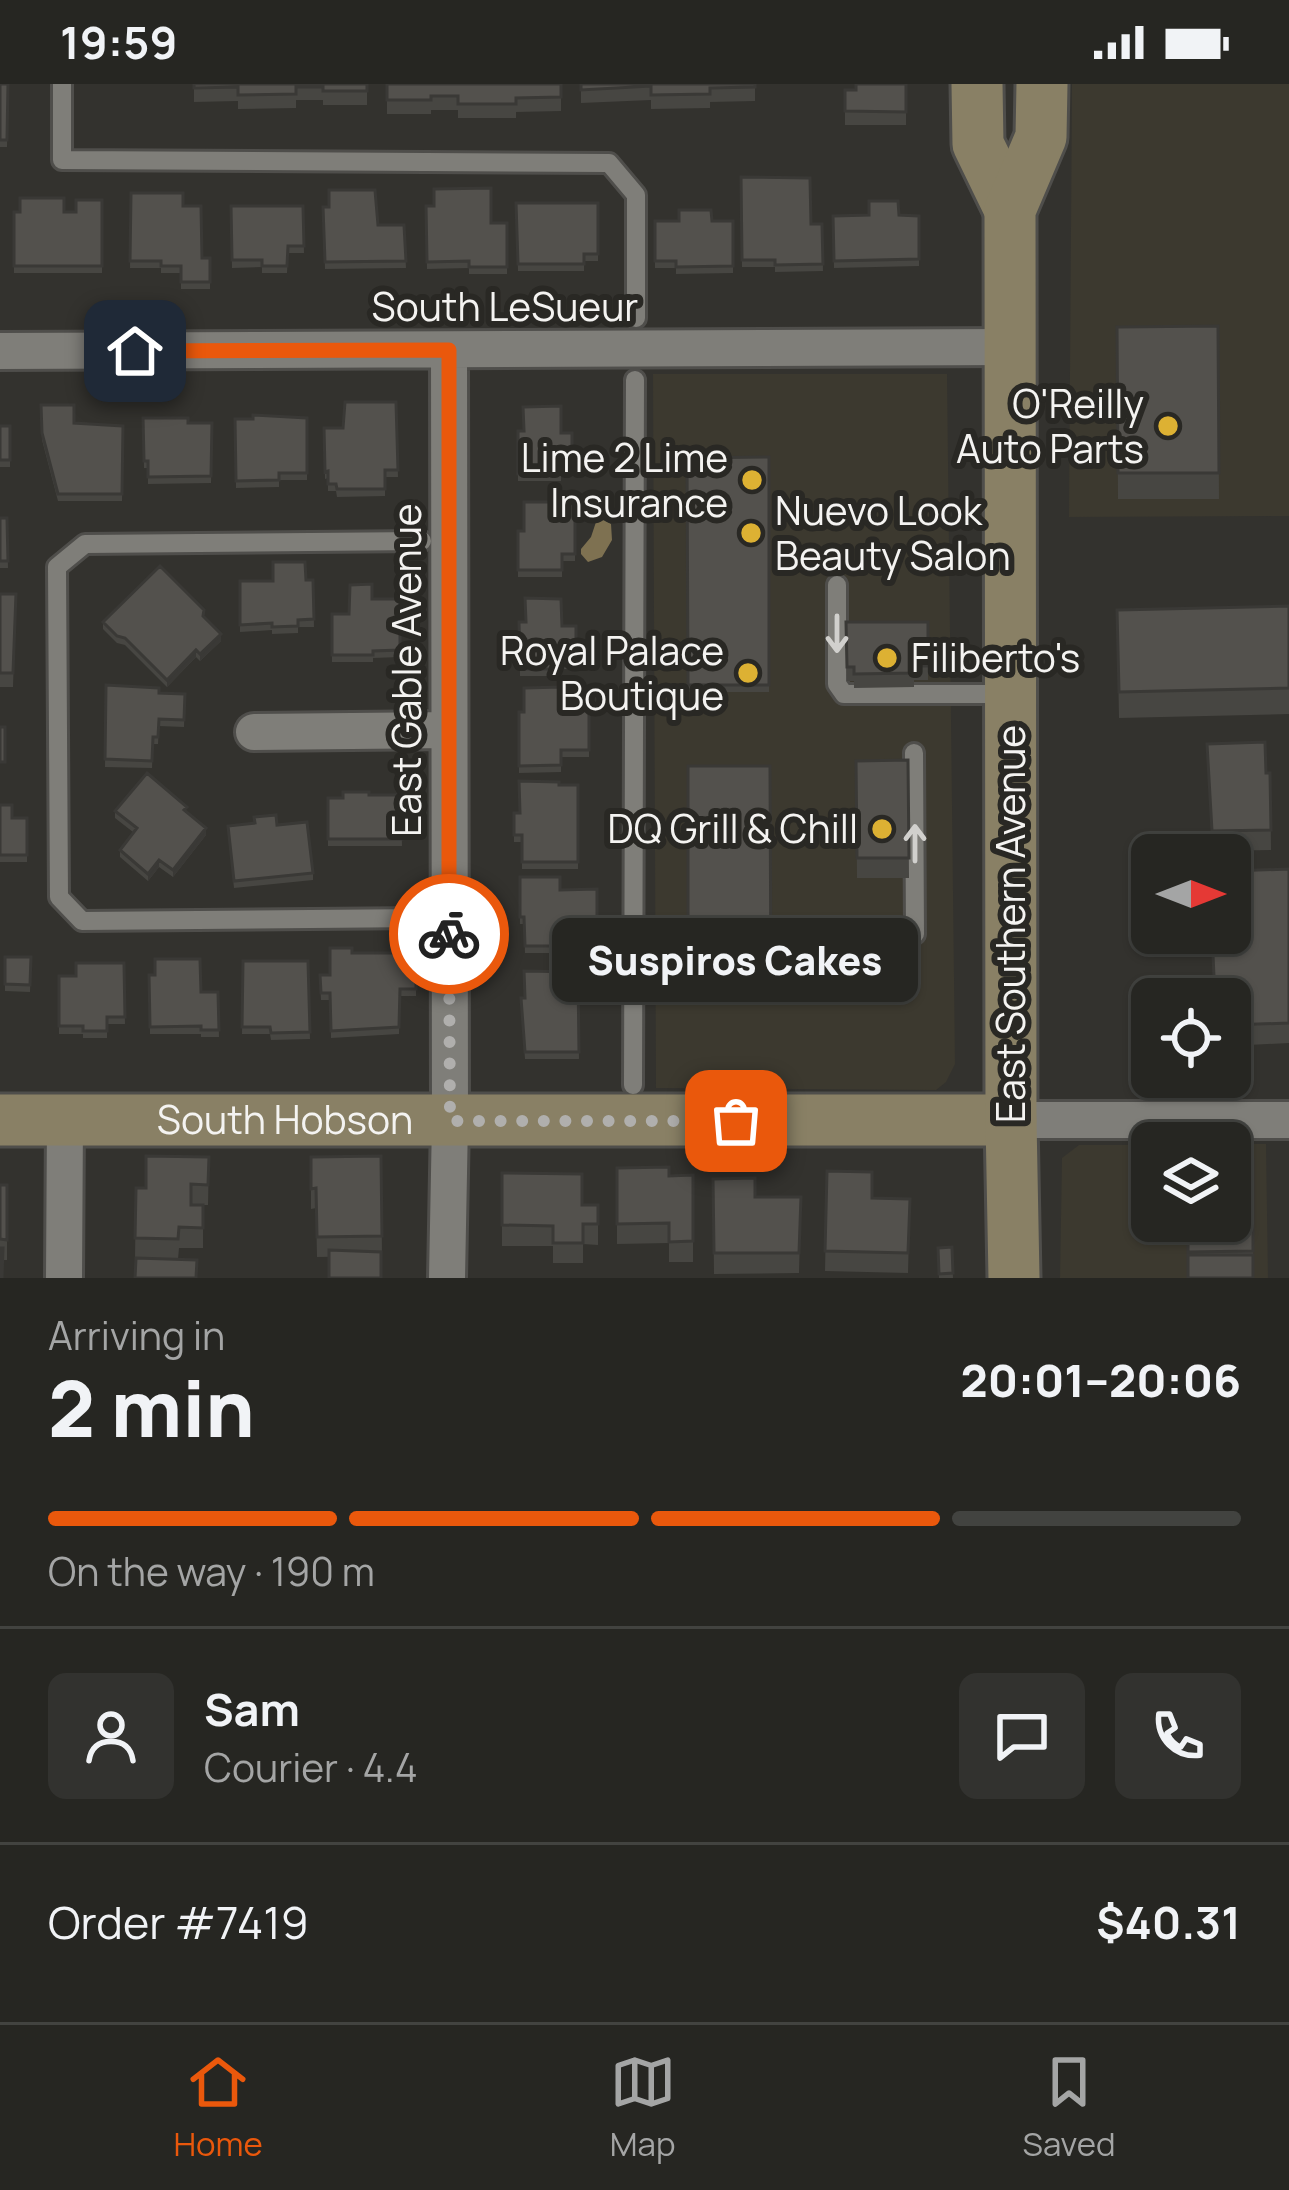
<!DOCTYPE html>
<meta charset="utf-8">
<style>
body{margin:0;font-family:Manrope,sans-serif;background:#32322f;color:#f1f3f6;height:100vh;display:flex;flex-direction:column;font-size:45px;white-space:nowrap}
*{box-sizing:border-box;margin:0}
p{font-size:39px;color:#a4a5a5}
.icon{flex:none;width:66px;height:66px;fill:none;stroke:currentColor;stroke-width:2;stroke-linecap:round;stroke-linejoin:round}
.map{position:relative;height:1194px;overflow:hidden}
.drawer{display:flex;flex-direction:column;background:#262622;flex:1}
.drawer>*{flex:none}
.needle{width:78px;rotate:90deg}
.fabs{position:absolute;left:1131px;top:750px;display:grid;gap:24px}
.fabs a{display:grid;place-items:center;width:120px;height:120px;border-radius:18px;background:#262622;box-shadow:0 3px 9px #0004,0 0 0 3px #424340;font-size:60px}
.pin{position:absolute;display:grid;place-items:center;width:102px;height:102px;color:#fff;margin:-51px;border-radius:24px;box-shadow:0 6px 18px #0006}
.courier{position:absolute;display:grid;place-items:center;width:120px;height:120px;margin:-60px;border:9px solid #ea580c;border-radius:50%;background:#fff;color:#222;box-shadow:0 3px 15px #0007}
.bubble{position:absolute;height:84px;border-radius:18px;background:#262622;box-shadow:0 3px 9px #0004,0 0 0 3px #424340;font-size:39px;font-weight:800;line-height:84px;text-align:center}
.head em{font-style:normal;font-weight:800}
.head div{display:flex;flex-direction:column-reverse}
.head{display:flex;align-items:center;justify-content:space-between;height:204px;padding:0 48px}
h1{font-size:78px;font-weight:800;line-height:90px}
.bar{display:grid;grid-template-columns:repeat(4,1fr);gap:18px 12px;align-content:center;height:144px;padding:0 48px}
.bar i{height:15px;border-radius:9px;background:#424340}
.bar .on{background:#ea580c}
.bar p{grid-column:span 4}
.line{display:flex;align-items:center;gap:30px;padding:0 48px;border-top:3px solid #424340}
.line div{flex:1}
.round{display:grid;place-items:center;flex:none;width:126px;height:126px;border-radius:18px;background:#32322f}
.status{display:flex;justify-content:space-between;align-items:center;height:84px;padding:0 60px;background:#262622;direction:ltr}
.status svg{height:33px;fill:currentColor}
.menu{display:flex;justify-content:space-around;align-items:center;height:168px;border-top:3px solid #424340;background:#262622;font-size:33px;color:#a4a5a5}
.menu a{display:grid;justify-items:center;gap:6px}
.menu .on{color:#ea580c}
.map>svg:first-child{display:block}
.built{fill:#3c392f}
.water{fill:#7e7151}
.lines{fill:none;stroke-linecap:round;stroke-linejoin:round}
.lane-casing{stroke:#4f4e4b;stroke-width:24}
.street-casing{stroke:#4f4e4b;stroke-width:42}
.secondary-casing{stroke:#4f4e4b;stroke-width:57}
.lane{stroke:#7f7e79;stroke-width:18}
.street{stroke:#7f7e79;stroke-width:36}
.secondary{stroke:#898065;stroke-width:51}
.wall{fill:#474642}
.shaded-wall{fill:#3a3936}
.building{fill:#53514d;stroke:#3a3936;stroke-width:3}
.oneway{stroke:#d1d0cd}
.done{stroke:#b0afad;stroke-width:12;stroke-dasharray:0 21.6}
.route{stroke:#ea580c;stroke-width:15}
.poi-dot{fill:#ddb133;stroke:#292824;stroke-width:4.5}
.labels{text-anchor:middle;stroke-width:12;stroke-linejoin:round;paint-order:stroke}
.street-label{font-size:39px;fill:#f4f3f1;stroke:#292824}
.poi-label{font-size:39px;fill:#f4f3f1;stroke:#292824;text-anchor:end}
</style>
<div class="status"><b>19:59</b><svg viewBox="0 0 49 12"><path d="M0 12V9h3v3zM5 12V6h3v6zM10 12V3h3v9zM15 12V0h3v12zM26 1h20v11H26zM47 4h2v5h-2z"/></svg></div>
<div class="map">
<svg width="1289" height="1194" viewBox="0 0 1289 1194">
<rect width="100%" height="100%" fill="#33322e"/>
<path class="built" d="M 1072,0 L 1289,0 L 1289,432 L 1069,433 Z
M 653,290 L 947,290 L 955,980 L 946,998 L 936,1006 L 656,1004 Z
M 1230,1060 L 1266,1060 L 1268,1194 L 1060,1194 L 1062,1074 L 1079,1061 L 1152,1061 L 1152,1137 L 1230,1137 Z"/>
<path class="water" d="M 601,435 L 611,440 L 612,456 L 602,473 L 588,478 L 581,470 L 581,465 L 591,453 L 596,438 Z"/>
<g class="lines">
<defs>
<path id="lane" d="M 62,0 L 62,76 L 609,79 L 636,111 L 636,234
M 422,457 L 85,460 L 57,483 L 59,813 L 82,837 L 424,834
M 837,501 L 837,600 L 844,610 L 1007,610
M 914,669 L 915,850
M 633,1001 L 635,296"/>
<path id="street" d="M 0,267 L 1011,263
M 254,648 L 449,646
M 1011,1036 L 1289,1036
M 64,1194 L 65,1036
M 447,1194 L 450,1037 L 449,266"/>
<g id="secondary">
<path d="M 977,0 L 978,60 L 1010,126"/>
<path id="s1" d="M 0,1036 L 1011,1036"/>
<path d="M 1014,1194 L 1011,1036 L 1010,126 L 1041,53 L 1042,0"/>
</g>
</defs>
<use href="#lane" class="lane-casing"/>
<use href="#street" class="street-casing"/>
<use href="#secondary" class="secondary-casing"/>
<use href="#lane" class="lane"/>
<use href="#street" class="street"/>
<use href="#secondary" class="secondary"/>
</g>
<path class="wall" d="M 0,0 L 8,0 L 7,63 L 0,63 Z
M 194,0 L 367,0 L 367,21 L 323,21 L 323,16 L 296,16 L 296,24 L 238,25 L 238,17 L 194,18 Z
M 387,0 L 561,0 L 561,27 L 516,28 L 516,34 L 458,34 L 458,26 L 431,26 L 431,30 L 387,30 Z
M 581,0 L 755,0 L 755,17 L 710,18 L 710,24 L 651,25 L 651,16 L 581,19 Z
M 906,0 L 906,41 L 845,41 L 845,6 Z
M 741,93 L 811,140 L 822,140 L 823,187 L 775,188 L 775,183 L 742,183 Z
M 131,109 L 183,122 L 202,174 L 210,174 L 210,205 L 181,205 L 181,189 L 161,189 L 161,184 L 130,184 Z
M 102,116 L 102,189 L 14,189 L 14,128 L 76,128 Z
M 516,119 L 598,119 L 598,177 L 584,177 L 584,187 L 518,187 Z
M 231,122 L 303,122 L 304,169 L 288,169 L 287,189 L 262,189 L 262,183 L 232,184 Z
M 426,122 L 434,122 L 491,139 L 507,139 L 507,190 L 469,190 L 469,184 L 427,185 Z
M 323,123 L 378,141 L 404,141 L 406,184 L 325,185 Z
M 899,131 L 919,132 L 919,182 L 834,184 L 833,132 Z
M 655,137 L 733,137 L 733,189 L 676,190 L 676,184 L 655,184 Z
M 1218,242 L 1219,415 L 1118,415 L 1117,243 Z
M 396,318 L 398,393 L 385,393 L 385,412 L 337,413 L 336,407 L 328,407 L 328,394 L 325,395 L 324,344 L 343,344 Z
M 41,321 L 74,339 L 123,342 L 122,417 L 58,417 L 42,356 Z
M 143,334 L 188,339 L 212,339 L 211,399 L 148,400 L 148,384 L 144,384 Z
M 307,334 L 307,396 L 279,396 L 279,403 L 236,404 L 235,335 Z
M 0,342 L 10,342 L 10,383 L 0,383 Z
M 518,347 L 561,349 L 572,356 L 572,391 L 561,391 L 561,397 L 518,397 Z
M 769,373 L 769,608 L 688,608 L 687,374 Z
M 575,418 L 575,477 L 562,477 L 562,493 L 518,493 L 518,447 L 524,447 Z
M 0,434 L 7,434 L 8,484 L 0,484 Z
M 313,496 L 314,543 L 298,543 L 298,549 L 272,550 L 272,546 L 240,548 L 240,497 Z
M 0,510 L 16,510 L 13,603 L 0,603 Z
M 372,515 L 400,515 L 400,573 L 373,574 L 373,578 L 332,578 L 332,530 L 349,530 Z
M 1289,522 L 1289,630 L 1119,634 L 1117,526 Z
M 203,532 L 221,557 L 200,577 L 196,573 L 167,603 L 125,561 L 117,559 L 103,545 L 103,538 Z
M 519,538 L 576,542 L 576,585 L 562,585 L 562,592 L 520,592 Z
M 846,538 L 928,538 L 928,596 L 914,596 L 914,603 L 854,604 L 854,597 L 847,597 Z
M 106,601 L 159,609 L 185,610 L 184,643 L 159,642 L 158,660 L 153,660 L 152,684 L 105,683 Z
M 561,616 L 589,616 L 589,673 L 561,673 L 561,688 L 519,689 L 519,628 Z
M 1207,660 L 1266,689 L 1270,689 L 1271,766 L 1212,767 Z
M 908,676 L 909,794 L 857,794 L 856,677 Z
M 688,682 L 770,682 L 771,917 L 688,917 Z
M 559,701 L 578,701 L 578,785 L 522,785 L 522,758 L 514,758 L 514,729 L 520,729 Z
M 369,711 L 401,711 L 402,762 L 328,762 L 328,714 Z
M 0,721 L 12,734 L 27,734 L 27,778 L 0,778 Z
M 115,727 L 187,729 L 206,751 L 173,793 L 159,783 L 148,797 L 120,773 L 120,766 L 133,748 L 115,734 Z
M 255,739 L 277,741 L 313,789 L 313,796 L 234,804 L 228,749 Z
M 1289,785 L 1289,959 L 1230,962 L 1230,915 Z
M 520,793 L 560,806 L 597,805 L 597,858 L 575,858 L 575,869 L 525,869 L 524,840 L 520,840 Z
M 416,841 L 416,912 L 400,912 L 399,950 L 331,954 L 330,916 L 321,916 L 320,898 L 330,891 L 352,869 L 392,869 Z
M 5,873 L 31,873 L 30,908 L 5,907 Z
M 243,877 L 308,877 L 310,955 L 271,956 L 270,950 L 242,950 Z
M 124,879 L 125,940 L 107,940 L 107,954 L 83,954 L 83,950 L 59,950 L 59,892 L 76,892 Z
M 578,888 L 579,975 L 525,975 L 521,921 L 525,914 Z
M 149,891 L 201,908 L 218,908 L 219,953 L 201,953 L 201,950 L 150,950 Z
M 381,1072 L 382,1172 L 317,1173 L 316,1124 L 311,1125 L 311,1073 Z
M 209,1073 L 208,1121 L 191,1121 L 203,1121 L 203,1164 L 179,1164 L 178,1175 L 135,1174 L 136,1104 L 146,1104 Z
M 1253,1076 L 1253,1194 L 1188,1194 L 1188,1137 Z
M 617,1084 L 669,1092 L 693,1091 L 693,1178 L 669,1178 L 669,1159 L 617,1160 Z
M 827,1087 L 872,1114 L 910,1115 L 908,1189 L 825,1187 Z
M 502,1089 L 582,1121 L 598,1121 L 598,1161 L 583,1160 L 583,1179 L 553,1179 L 553,1162 L 502,1162 Z
M 713,1095 L 755,1113 L 801,1113 L 799,1189 L 714,1190 Z
M 0,1101 L 7,1101 L 7,1176 L 3,1176 L 0,1194 Z
M 952,1163 L 953,1194 L 939,1194 L 938,1164 Z"/>
<path class="shaded-wall" d="M 221,550 L 221,557 L 200,577 L 200,570 Z
M 196,566 L 196,573 L 167,603 L 167,596 Z
M 206,744 L 206,751 L 173,793 L 173,786 Z
M 159,776 L 159,783 L 148,797 L 148,790 Z"/>
<path class="building" d="M 0,0 L 8,0 L 7,56 L 0,56 Z
M 194,0 L 367,0 L 367,7 L 323,7 L 323,3 L 296,3 L 296,10 L 238,11 L 238,3 L 194,4 Z
M 387,0 L 561,0 L 561,13 L 516,14 L 516,20 L 458,20 L 458,12 L 431,12 L 431,16 L 387,16 Z
M 581,0 L 755,0 L 755,3 L 710,4 L 710,10 L 651,11 L 651,2 L 581,6 Z
M 856,0 L 906,0 L 906,28 L 845,27 L 845,6 L 856,6 Z
M 741,93 L 810,94 L 811,140 L 822,140 L 823,180 L 775,181 L 775,176 L 742,176 Z
M 491,104 L 491,139 L 507,139 L 507,183 L 469,183 L 469,177 L 427,178 L 426,122 L 434,122 L 434,105 Z
M 329,106 L 375,106 L 378,141 L 404,141 L 406,177 L 325,178 L 323,123 L 329,123 Z
M 131,109 L 183,109 L 183,122 L 201,122 L 202,174 L 210,174 L 210,198 L 181,198 L 181,182 L 161,182 L 161,177 L 130,177 Z
M 20,114 L 64,114 L 64,128 L 76,128 L 76,116 L 102,116 L 102,182 L 14,182 L 14,128 L 20,128 Z
M 869,117 L 898,117 L 899,131 L 919,132 L 919,175 L 834,177 L 833,132 L 869,131 Z
M 516,119 L 598,119 L 598,170 L 584,170 L 584,180 L 518,180 Z
M 231,122 L 303,122 L 304,162 L 288,162 L 287,182 L 262,182 L 262,176 L 232,176 Z
M 679,126 L 711,126 L 712,137 L 733,137 L 733,182 L 676,183 L 676,177 L 655,177 L 655,137 L 679,137 Z
M 1218,242 L 1219,389 L 1118,389 L 1117,243 Z
M 345,318 L 396,318 L 398,386 L 385,386 L 385,405 L 337,405 L 336,400 L 328,400 L 328,387 L 325,388 L 324,344 L 343,344 Z
M 41,321 L 74,321 L 74,339 L 123,342 L 122,410 L 58,410 L 42,349 Z
M 561,322 L 561,349 L 572,349 L 572,383 L 561,383 L 561,389 L 518,390 L 518,347 L 524,347 L 523,323 Z
M 253,331 L 307,334 L 307,389 L 279,389 L 279,396 L 236,397 L 235,335 L 253,335 Z
M 143,334 L 188,334 L 188,339 L 212,339 L 211,392 L 148,393 L 148,377 L 144,377 Z
M 0,342 L 10,342 L 10,376 L 0,376 Z
M 769,373 L 769,601 L 688,601 L 687,374 Z
M 524,418 L 575,418 L 575,470 L 562,470 L 562,486 L 518,486 L 518,447 L 524,447 Z
M 0,434 L 7,434 L 8,477 L 0,477 Z
M 273,478 L 305,478 L 306,496 L 313,496 L 314,535 L 298,536 L 298,542 L 272,543 L 272,539 L 240,541 L 240,497 L 273,497 Z
M 160,482 L 204,526 L 203,532 L 221,550 L 200,570 L 196,566 L 167,596 L 125,554 L 117,552 L 103,538 Z
M 372,500 L 372,515 L 400,515 L 400,566 L 373,567 L 373,571 L 332,571 L 332,530 L 349,530 L 350,501 Z
M 0,510 L 16,510 L 13,589 L 0,589 Z
M 525,514 L 561,515 L 562,542 L 576,542 L 576,578 L 562,578 L 562,585 L 520,585 L 519,538 L 526,538 Z
M 1289,522 L 1289,604 L 1119,608 L 1117,526 Z
M 846,538 L 928,538 L 928,582 L 913,582 L 914,589 L 854,590 L 854,583 L 847,583 Z
M 106,601 L 159,604 L 159,609 L 185,610 L 184,636 L 159,635 L 158,653 L 153,653 L 152,677 L 105,675 Z
M 561,603 L 561,616 L 589,616 L 589,666 L 561,666 L 561,681 L 519,682 L 519,628 L 524,628 L 524,604 Z
M 0,643 L 5,643 L 5,678 L 0,678 Z
M 1265,658 L 1266,689 L 1270,689 L 1271,746 L 1212,747 L 1207,660 Z
M 908,676 L 909,774 L 857,774 L 856,677 Z
M 688,682 L 770,682 L 771,910 L 688,910 Z
M 147,689 L 187,723 L 184,726 L 206,744 L 173,786 L 159,776 L 148,790 L 120,766 L 137,744 L 115,727 Z
M 519,697 L 559,698 L 559,701 L 578,701 L 578,778 L 522,778 L 522,751 L 514,751 L 514,729 L 520,729 Z
M 343,708 L 369,708 L 369,711 L 401,711 L 402,755 L 328,755 L 328,714 L 343,714 Z
M 0,721 L 12,721 L 12,734 L 27,734 L 27,771 L 0,771 Z
M 276,731 L 277,741 L 307,738 L 313,789 L 234,797 L 228,742 L 255,739 L 254,733 Z
M 1289,785 L 1289,939 L 1230,941 L 1230,915 L 1215,915 L 1212,849 L 1230,849 L 1230,787 Z
M 520,793 L 560,793 L 560,806 L 597,805 L 597,851 L 575,851 L 575,862 L 525,862 L 524,833 L 520,833 Z
M 392,841 L 416,841 L 416,905 L 400,905 L 399,943 L 331,947 L 330,909 L 321,909 L 320,891 L 330,891 L 330,864 L 352,864 L 352,869 L 392,869 Z
M 5,873 L 31,873 L 30,901 L 5,900 Z
M 155,875 L 200,875 L 201,908 L 218,908 L 219,946 L 201,946 L 201,942 L 150,943 L 149,891 L 155,891 Z
M 243,877 L 308,877 L 310,948 L 271,949 L 270,943 L 242,943 Z
M 76,879 L 124,879 L 125,933 L 107,933 L 107,947 L 83,947 L 83,942 L 59,942 L 59,892 L 76,892 Z
M 524,887 L 578,888 L 579,968 L 525,968 L 521,914 L 525,914 Z
M 146,1072 L 209,1073 L 208,1101 L 191,1100 L 191,1121 L 203,1121 L 203,1144 L 179,1143 L 178,1155 L 135,1154 L 136,1104 L 146,1104 Z
M 381,1072 L 382,1152 L 317,1153 L 316,1104 L 311,1105 L 311,1073 Z
M 1230,1076 L 1253,1076 L 1253,1167 L 1188,1168 L 1188,1137 L 1230,1137 Z
M 669,1083 L 669,1092 L 693,1091 L 693,1157 L 669,1158 L 669,1139 L 617,1140 L 617,1084 Z
M 827,1087 L 872,1088 L 872,1114 L 910,1115 L 908,1169 L 825,1167 Z
M 502,1089 L 582,1090 L 582,1121 L 598,1121 L 598,1140 L 583,1140 L 583,1159 L 553,1159 L 553,1142 L 502,1141 Z
M 755,1094 L 755,1113 L 801,1113 L 799,1169 L 714,1169 L 713,1095 Z
M 0,1101 L 7,1101 L 7,1156 L 0,1155 Z
M 952,1163 L 953,1189 L 939,1190 L 938,1164 Z
M 0,1164 L 3,1164 L 2,1194 L 0,1194 Z
M 329,1166 L 381,1168 L 381,1194 L 329,1194 Z
M 1188,1171 L 1253,1171 L 1253,1194 L 1188,1194 Z
M 136,1174 L 197,1176 L 196,1194 L 135,1194 Z"/>
<defs><path id="oneway-shaft" d="M-6 0H5M1.5-3L5.5 0L1.5 3" fill="none" stroke-width="1.6" stroke-linecap="round" stroke-linejoin="round" transform="scale(3)"/></defs>
<g class="oneway">
<use href="#oneway-shaft" transform="translate(837 550) rotate(90)"/>
<use href="#oneway-shaft" transform="translate(915 759) rotate(-90)"/>
</g>
<g class="lines">
<path class="done" d="M 449,850 L 450,1037 L 736,1037"/>
<path class="route" d="M 135,267 L 449,266 L 449,850"/>
</g>
<g class="poi-dot">
<circle cx="1168" cy="342" r="12"/>
<circle cx="752" cy="396" r="12"/>
<circle cx="751" cy="449" r="12"/>
<circle cx="887" cy="574" r="12"/>
<circle cx="748" cy="589" r="12"/>
<circle cx="882" cy="745" r="12"/>
</g>
<g class="labels">
<g class="street-label">
<text x="505" y="237">South LeSueur</text>
<text transform="translate(407 586) rotate(-90)" y="14">East Gable Avenue</text>
<text transform="translate(1011 840) rotate(-90)" y="14">East Southern Avenue</text>
<text dy="14" stroke="none"><textPath href="#s1" startOffset="285">South Hobson</textPath></text>
</g>
<g class="poi-label">
<text x="1144" y="334">O'Reilly<tspan x="1144" dy="45">Auto Parts</tspan></text>
<text x="728" y="388">Lime 2 Lime<tspan x="728" dy="45">Insurance</tspan></text>
<text x="775" y="441" text-anchor="start">Nuevo Look<tspan x="775" dy="45">Beauty Salon</tspan></text>
<text x="724" y="581">Royal Palace<tspan x="724" dy="45">Boutique</tspan></text>
<text x="911" y="588" text-anchor="start">Filiberto's</text>
<text x="858" y="759">DQ Grill &amp; Chill</text>
</g>
</g>
</svg>
<div class="fabs">
<a><svg class="needle" viewBox="-14 -14 28 28"><path d="M0-13l5 13h-10z" fill="#e53935"/><path d="M0 13l5-13h-10z" fill="#a4a5a5"/></svg></a>
<a><svg class="icon" aria-label="locate" viewBox="0 0 24 24"><circle cx="12" cy="12" r="6"/><path d="M12 2v4M12 18v4M2 12h4M18 12h4"/></svg></a>
<a><svg class="icon" aria-label="layers" viewBox="0 0 24 24"><path d="M12 4l9 5-9 5-9-5zM3 14l9 5 9-5"/></svg></a>
</div>
<div class="pin" style="left:736px;top:1037px;background:#ea580c"><svg class="icon" aria-label="bag" viewBox="0 0 24 24"><path d="M5 8h14l-1 12H6zM9 8a3 3 0 0 1 6 0"/></svg></div>
<div class="pin" style="left:135px;top:267px;background:#1f2937"><svg class="icon" aria-label="home" viewBox="0 0 24 24"><path d="M3 11l9-7 9 7M6 9v11h12V9"/></svg></div>
<div class="courier" style="left:449px;top:850px"><svg class="icon" aria-label="bike" viewBox="0 0 24 24"><circle cx="6" cy="16" r="4"/><circle cx="18" cy="16" r="4"/><path d="M6 16l4-8h5l3 8M10 8l3 8H6M13 5h3"/></svg></div>
<div class="bubble" style="left:552px;top:834px;width:366px">Suspiros Cakes</div>
</div>
<section class="drawer">
<div class="head"><div><h1>2 min</h1><p>Arriving in</p></div><em>20:01–20:06</em></div>
<div class="bar"><i class="on"></i><i class="on"></i><i class="on"></i><i></i><p>On the way · 190 m</p></div>
<div class="line" style="height:216px"><a class="round"><svg class="icon" aria-label="person" viewBox="0 0 24 24"><circle cx="12" cy="8" r="4"/><path d="M4 21q1-7 8-7t8 7"/></svg></a><div><b>Sam</b><p>Courier · 4.4</p></div><a class="round"><svg class="icon" aria-label="chat" viewBox="0 0 24 24"><path d="M4 5h16v11H9l-5 4z"/></svg></a><a class="round"><svg class="icon" aria-label="phone" viewBox="0 0 24 24"><path d="M5 4h4l2 5-3 2q2 4 5 5l2-3 5 2v4C11 20 4 13 5 4z"/></svg></a></div>
<div class="line" style="height:156px"><div>Order #7419</div><b>$40.31</b></div>
</section>
<nav class="menu">
<a class="on"><svg class="icon" aria-label="home" viewBox="0 0 24 24"><path d="M3 11l9-7 9 7M6 9v11h12V9"/></svg>Home</a>
<a><svg class="icon" aria-label="map" viewBox="0 0 24 24"><path d="M3 6l6-2 6 2 6-2v14l-6 2-6-2-6 2zM9 4v14M15 6v14"/></svg>Map</a>
<a><svg class="icon" aria-label="saved" viewBox="0 0 24 24"><path d="M7 4h10v16l-5-4-5 4z"/></svg>Saved</a>
</nav>
